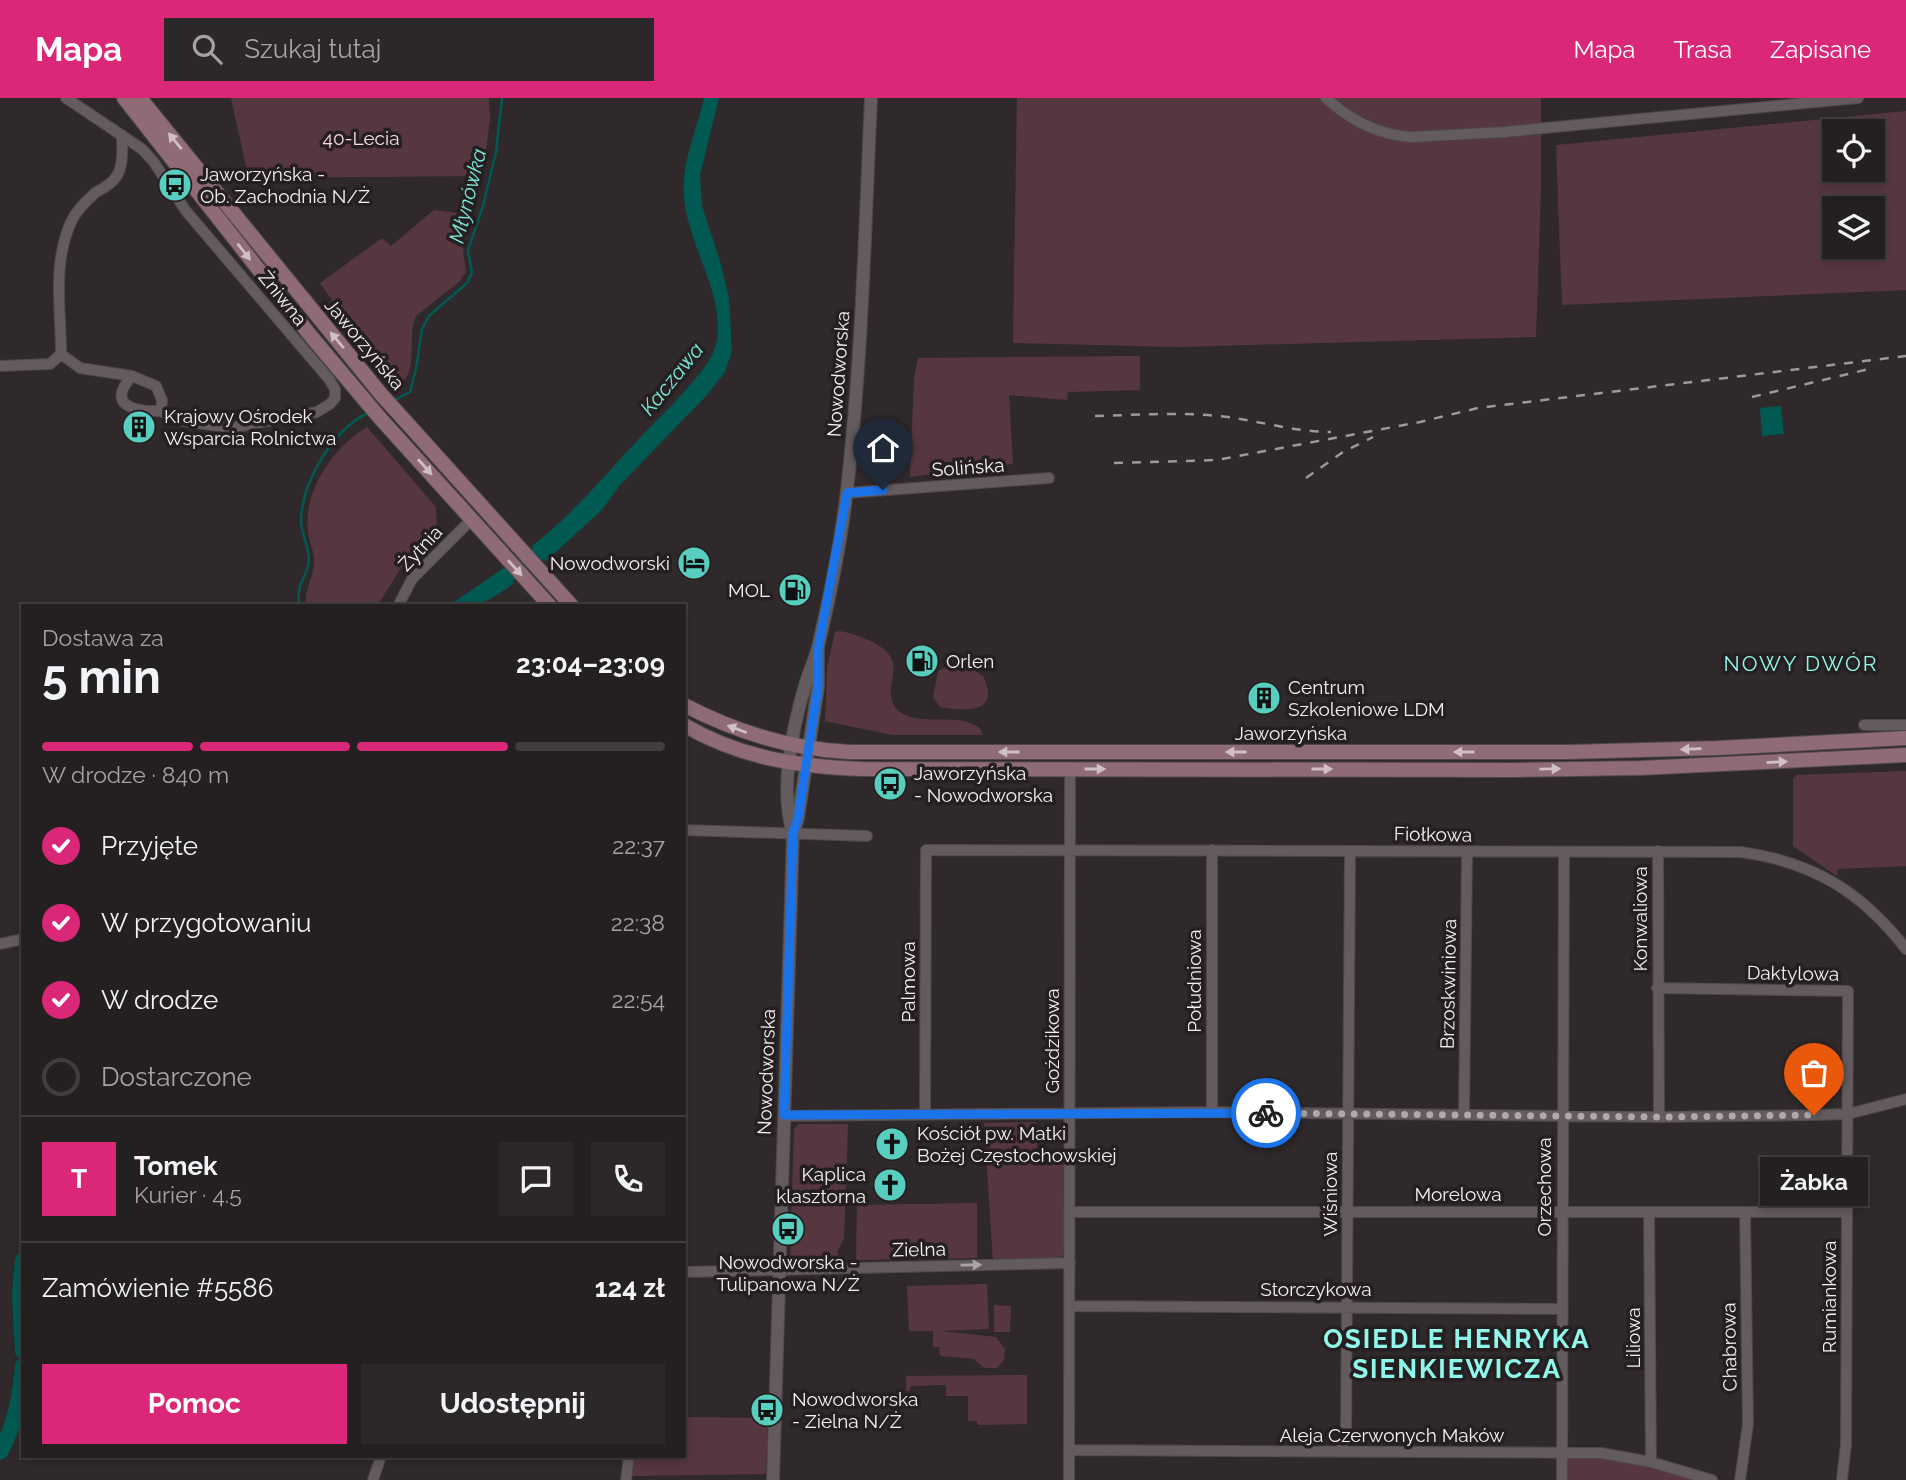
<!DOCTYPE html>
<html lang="pl">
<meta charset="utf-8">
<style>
body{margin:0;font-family:Raleway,sans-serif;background:#2c2729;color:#f1f3f6;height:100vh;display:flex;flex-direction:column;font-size:26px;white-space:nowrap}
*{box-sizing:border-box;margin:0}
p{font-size:23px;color:#a3a2a5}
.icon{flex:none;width:38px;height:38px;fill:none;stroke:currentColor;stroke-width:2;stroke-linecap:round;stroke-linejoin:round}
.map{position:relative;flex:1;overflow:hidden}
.details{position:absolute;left:21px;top:506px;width:665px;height:854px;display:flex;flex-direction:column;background:#241f20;border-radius:0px;box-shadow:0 4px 10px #0003,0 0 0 2px #413d3e}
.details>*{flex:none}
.fabs{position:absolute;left:1822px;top:21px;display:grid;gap:14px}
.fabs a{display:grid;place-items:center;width:63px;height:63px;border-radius:0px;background:#241f20;box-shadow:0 4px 10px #0003,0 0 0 2px #413d3e;font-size:35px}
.pin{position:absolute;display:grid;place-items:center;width:60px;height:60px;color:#fff;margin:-72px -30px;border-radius:50% 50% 50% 0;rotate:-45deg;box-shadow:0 0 7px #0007}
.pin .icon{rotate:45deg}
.courier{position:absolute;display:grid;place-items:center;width:70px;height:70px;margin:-35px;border:5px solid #1a73e8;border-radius:50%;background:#fff;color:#222;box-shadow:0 2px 9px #0007}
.bubble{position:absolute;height:49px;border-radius:0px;background:#241f20;box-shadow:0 4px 10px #0003,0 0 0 2px #413d3e;font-size:23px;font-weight:700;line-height:49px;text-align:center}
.overview em{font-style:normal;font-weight:700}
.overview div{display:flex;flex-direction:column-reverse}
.overview{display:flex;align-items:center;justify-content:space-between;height:119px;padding:0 21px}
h1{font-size:46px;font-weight:700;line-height:52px}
.bar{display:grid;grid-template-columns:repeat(4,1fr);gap:10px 7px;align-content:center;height:84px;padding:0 21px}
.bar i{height:9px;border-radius:5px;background:#413d3e}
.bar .on{background:#db2777}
.bar p{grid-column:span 4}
.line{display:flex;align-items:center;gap:18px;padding:0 21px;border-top:2px solid #413d3e}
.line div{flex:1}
.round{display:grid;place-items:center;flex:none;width:74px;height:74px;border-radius:0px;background:#2c2729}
ol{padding:0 21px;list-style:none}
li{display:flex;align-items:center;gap:21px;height:77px}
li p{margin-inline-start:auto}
li .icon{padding:7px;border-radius:50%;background:#db2777;color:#fff;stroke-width:4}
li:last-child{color:#a3a2a5}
li i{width:38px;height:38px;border:4px solid #413d3e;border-radius:50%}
.action{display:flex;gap:14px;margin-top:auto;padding:14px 21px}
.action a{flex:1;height:80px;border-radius:0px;background:#db2777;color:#fff;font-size:28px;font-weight:700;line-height:80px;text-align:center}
.action a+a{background:#2c2729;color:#f1f3f6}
header{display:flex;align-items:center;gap:42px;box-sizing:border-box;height:98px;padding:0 35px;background:#db2777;color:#fff}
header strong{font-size:33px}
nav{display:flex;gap:38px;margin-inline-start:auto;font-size:24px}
.search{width:490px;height:63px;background:#2c2729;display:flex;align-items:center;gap:18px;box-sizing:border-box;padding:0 24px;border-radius:0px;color:#a3a2a5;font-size:26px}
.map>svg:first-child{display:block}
.green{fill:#563740;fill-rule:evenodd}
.water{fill:#015a52}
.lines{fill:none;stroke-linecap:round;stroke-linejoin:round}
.stream{stroke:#015a52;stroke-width:2.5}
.river{stroke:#015a52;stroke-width:16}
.minor-casing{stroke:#4d4748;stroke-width:12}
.tertiary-casing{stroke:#4d4748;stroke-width:14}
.secondary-casing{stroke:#4d4748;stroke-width:16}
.minor{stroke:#635b5d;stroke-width:10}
.tertiary{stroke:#635b5d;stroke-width:12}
.secondary{stroke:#8e6b75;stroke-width:14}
.rail{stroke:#9e9899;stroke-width:2.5;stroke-dasharray:9 9;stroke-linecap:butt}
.oneway{fill:#d0c0c4}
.oneway2{fill:#aba4a6}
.done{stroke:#afa9aa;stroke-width:7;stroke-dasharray:0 12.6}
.route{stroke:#1a73e8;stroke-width:9}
.labels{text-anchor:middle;stroke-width:7;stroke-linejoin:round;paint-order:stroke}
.park-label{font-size:19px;fill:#fcd8e1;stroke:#261f21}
.poi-label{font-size:19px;fill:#f3eeef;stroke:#261f21;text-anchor:start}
.street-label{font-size:19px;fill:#f3eeef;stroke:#261f21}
.water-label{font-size:21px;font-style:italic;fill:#79e8d9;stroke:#261f21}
.neighbourhood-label{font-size:21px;letter-spacing:2px;fill:#90f8ea;stroke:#261f21}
.district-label{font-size:26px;font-weight:bold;letter-spacing:2px;fill:#90f8ea;stroke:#261f21}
</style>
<header>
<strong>Mapa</strong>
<div class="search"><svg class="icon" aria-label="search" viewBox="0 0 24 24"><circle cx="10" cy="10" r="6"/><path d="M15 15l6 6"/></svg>Szukaj tutaj</div>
<nav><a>Mapa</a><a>Trasa</a><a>Zapisane</a></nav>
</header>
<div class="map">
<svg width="1906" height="1382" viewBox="0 0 1906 1382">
<rect width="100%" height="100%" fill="#30292b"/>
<path class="green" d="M 231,0 L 489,0 L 490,21 L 483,78 L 251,80 L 246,68 Z
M 1017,0 L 1541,0 L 1541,92 L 1536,239 L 1178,249 L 1013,245 Z
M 1906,13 L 1906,192 L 1562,207 L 1556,47 ZM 1834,33 L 1872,33 L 1872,72 L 1834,72 ZM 1834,110 L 1872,110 L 1872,149 L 1834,149 Z
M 434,112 L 472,117 L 463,153 L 466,174 L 460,183 L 416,218 C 405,242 423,276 393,291 L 386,279 L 320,185 L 382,140 L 391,148 Z
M 1140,258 L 1140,292 L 1068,294 L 1067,302 L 1009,297 L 1013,366 L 910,379 L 914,280 L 918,260 Z
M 367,329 L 436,409 L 437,435 L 402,468 L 378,507 L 306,507 C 305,489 313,482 314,465 C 315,455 309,444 308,433 C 303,392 334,349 367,329 Z
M 840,533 C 856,536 891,547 893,566 C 895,585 884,596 898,613 C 924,630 954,613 980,630 L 983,637 L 892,637 L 825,623 L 827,569 L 835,534 Z
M 951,567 L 974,572 L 983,578 C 1002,617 963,613 940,609 L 933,600 L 938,573 Z
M 1906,673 L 1906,768 L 1838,771 L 1837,778 L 1793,748 L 1793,681 L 1797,677 Z
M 1036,1024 L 1038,1065 L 1063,1066 L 1065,1153 L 1063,1158 L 1055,1161 L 993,1162 L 984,1025 Z
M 799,1026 L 848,1026 L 844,1140 L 837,1154 L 841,1164 L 801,1167 L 790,1164 L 794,1031 Z
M 977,1105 L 977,1160 L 856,1162 L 857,1107 Z
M 987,1186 L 989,1231 L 940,1233 L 996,1239 L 1005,1251 L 1004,1262 L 997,1270 L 984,1270 L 974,1261 L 941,1258 L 939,1254 L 940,1249 L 933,1249 L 933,1233 L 909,1233 L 907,1188 Z
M 994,1207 L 1011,1208 L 1010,1234 L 994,1234 Z
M 1027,1277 L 1027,1326 L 978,1327 L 977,1323 L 968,1323 L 968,1298 L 946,1298 L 946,1287 L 911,1288 L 910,1293 L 906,1293 L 906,1278 Z
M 684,1319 L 768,1320 L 766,1376 L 632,1378 L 635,1358 L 684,1358 Z
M 1563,1355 L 1601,1356 L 1709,1382 L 1562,1382 Z"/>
<path class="water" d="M 704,0 L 719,0 L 700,77 L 702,108 L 720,163 L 729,200 L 732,253 L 725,274 L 708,296 L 620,387 L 602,412 L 546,463 L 532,448 C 574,415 601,381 637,343 C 661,317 689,292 709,263 C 714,255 718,243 718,233 C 719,187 688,145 684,99 C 681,65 697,32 704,0 Z
M 1781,308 L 1784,336 L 1762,338 L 1760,310 Z
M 503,472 L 514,485 C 488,504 482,508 449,507 Z"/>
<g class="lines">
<path class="stream" d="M 393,303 L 410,294 L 416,271 L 422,231 L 429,218 L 467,185 L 472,175 L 468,152 L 483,108 L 496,54 L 502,0
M 300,508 C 294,486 308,480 309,462 C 309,447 300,434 301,420 C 303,382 334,331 368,315"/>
<path class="river" d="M 463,508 L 556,443
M 23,1162 L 20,1197 L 23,1253
M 0,1354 C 16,1326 20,1299 23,1268"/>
<defs>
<path id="minor" d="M 66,0 L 142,51 L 153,63 L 186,113 L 329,281 L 335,291 L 335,300 L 330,306 L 317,314 L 231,330 L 177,322 L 161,313 L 162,302 L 156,288 L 132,278 C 105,308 136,314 161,313
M 1326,0 C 1351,23 1378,37 1412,39 L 1504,34 L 1858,0
M 61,256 C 61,211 52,167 71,124 C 76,113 86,103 95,95 C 102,91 112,86 116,79 C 124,68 122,50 122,37
M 61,256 L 80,270 L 132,278
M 0,268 L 50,266 L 61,256
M 847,395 L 1049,380
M 398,508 L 412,481 L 472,421
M 1864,627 L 1906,627
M 684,732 L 867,738
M 1212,752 L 1212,1014
M 1658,753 L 1659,1019
M 0,846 L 23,841
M 1657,890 L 1848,893 L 1846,1346 L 1842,1382
M 925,1016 L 926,752 L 1741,754 C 1813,764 1862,794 1906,851
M 1464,1017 L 1467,754
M 784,1018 L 1212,1014 L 1659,1019 L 1814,1017 L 1848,1016 L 1906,1001
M 1070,1114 L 1846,1114
M 1649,1115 L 1651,1364
M 684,1174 L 1070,1165
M 1069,1208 L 1562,1211
M 1069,1352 L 1601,1355 L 1651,1364 L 1712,1382
M 1340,1354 L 1346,1338 L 1350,753
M 373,1382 L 381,1358
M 626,1382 L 629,1358
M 1069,1382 L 1070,671
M 1562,1382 L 1564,754
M 1740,1382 L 1748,1326 L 1745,1114"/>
<path id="tertiary" d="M 793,735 C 779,691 793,628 806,584 C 810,572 815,561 818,549 C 830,498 841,445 847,392 C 862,262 865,131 871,0
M 773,1382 L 793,735 L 798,720 L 818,589 L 818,551"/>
<path id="secondary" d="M 124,0 L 310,237 L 379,319 L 550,508
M 140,0 L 380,295 L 572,508
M 684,607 C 736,634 790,651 849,654 L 1568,654 L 1717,650 L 1906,640
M 684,627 C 740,660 800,669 863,671 L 1516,672 L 1640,670 L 1906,657"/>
</defs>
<use href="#minor" class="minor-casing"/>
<use href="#tertiary" class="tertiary-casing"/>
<use href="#secondary" class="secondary-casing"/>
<use href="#minor" class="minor"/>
<use href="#tertiary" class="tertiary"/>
<use href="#secondary" class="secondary"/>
<path class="rail" d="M 1752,299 L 1869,271
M 1095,318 C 1136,317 1178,314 1219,318 C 1257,322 1293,334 1331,334
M 1114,365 L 1217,362 L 1420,324 L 1478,310 L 1906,258
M 1306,380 L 1343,354 L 1373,339"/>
</g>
<defs><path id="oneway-solid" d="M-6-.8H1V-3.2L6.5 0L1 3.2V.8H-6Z" transform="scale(1.75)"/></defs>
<g class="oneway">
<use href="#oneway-solid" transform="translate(175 43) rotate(-129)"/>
<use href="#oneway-solid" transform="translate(244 154) rotate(52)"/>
<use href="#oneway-solid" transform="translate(337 242) rotate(-130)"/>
<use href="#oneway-solid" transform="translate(425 369) rotate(48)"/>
<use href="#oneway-solid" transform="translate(515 470) rotate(48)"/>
<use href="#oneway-solid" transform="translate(737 631) rotate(-159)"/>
<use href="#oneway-solid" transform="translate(1691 651) rotate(178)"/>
<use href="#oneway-solid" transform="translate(1009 654) rotate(-180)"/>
<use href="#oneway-solid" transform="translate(1236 654) rotate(180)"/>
<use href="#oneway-solid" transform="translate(1464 654) rotate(180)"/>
<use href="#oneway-solid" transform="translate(1777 664) rotate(-3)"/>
<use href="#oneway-solid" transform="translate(1095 671)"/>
<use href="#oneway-solid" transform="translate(1322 671)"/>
<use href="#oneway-solid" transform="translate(1550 671) rotate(-1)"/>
</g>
<use class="oneway2" href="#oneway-solid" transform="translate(971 1167) rotate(-1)"/>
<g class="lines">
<path class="done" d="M 1266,1015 L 1660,1019 L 1814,1017"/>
<path class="route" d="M 883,392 L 847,395 L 818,551 L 818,589 L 798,720 L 793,735 L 784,1017 L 1266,1015"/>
</g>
<defs>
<symbol id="bus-disc" viewBox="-11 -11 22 22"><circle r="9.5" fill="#58cec0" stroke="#261f21"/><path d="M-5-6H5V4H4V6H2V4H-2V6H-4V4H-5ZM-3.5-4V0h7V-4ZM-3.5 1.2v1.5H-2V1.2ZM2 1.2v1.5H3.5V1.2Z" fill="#111"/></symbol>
<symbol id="building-disc" viewBox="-11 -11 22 22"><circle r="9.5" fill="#58cec0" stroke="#261f21"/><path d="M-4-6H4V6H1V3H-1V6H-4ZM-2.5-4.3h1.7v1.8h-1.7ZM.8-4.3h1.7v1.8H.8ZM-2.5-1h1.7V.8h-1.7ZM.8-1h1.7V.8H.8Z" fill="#111"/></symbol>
<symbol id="hotel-disc" viewBox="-11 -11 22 22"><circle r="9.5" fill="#58cec0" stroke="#261f21"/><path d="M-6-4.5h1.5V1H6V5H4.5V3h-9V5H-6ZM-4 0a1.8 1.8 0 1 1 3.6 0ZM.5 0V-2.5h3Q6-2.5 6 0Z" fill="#111"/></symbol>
<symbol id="fuel-disc" viewBox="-11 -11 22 22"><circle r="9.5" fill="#58cec0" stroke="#261f21"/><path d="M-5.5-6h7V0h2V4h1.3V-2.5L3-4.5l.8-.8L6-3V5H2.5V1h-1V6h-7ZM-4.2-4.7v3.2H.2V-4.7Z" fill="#111"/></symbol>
<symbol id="church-disc" viewBox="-11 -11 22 22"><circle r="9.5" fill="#58cec0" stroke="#261f21"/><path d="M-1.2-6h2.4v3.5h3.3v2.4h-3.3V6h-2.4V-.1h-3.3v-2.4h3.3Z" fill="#111"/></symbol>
</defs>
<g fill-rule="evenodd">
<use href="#bus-disc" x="156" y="68" width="38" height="38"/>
<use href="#building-disc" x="120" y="310" width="38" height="38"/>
<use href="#hotel-disc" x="675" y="446" width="38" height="38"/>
<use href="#fuel-disc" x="776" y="473" width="38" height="38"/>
<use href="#fuel-disc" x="903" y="544" width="38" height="38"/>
<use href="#building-disc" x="1245" y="581" width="38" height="38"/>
<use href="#bus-disc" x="871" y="667" width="38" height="38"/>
<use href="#church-disc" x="873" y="1027" width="38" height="38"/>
<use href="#church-disc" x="871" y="1068" width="38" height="38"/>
<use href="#bus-disc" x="769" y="1112" width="38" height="38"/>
<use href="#bus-disc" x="748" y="1293" width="38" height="38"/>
</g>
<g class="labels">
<g class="park-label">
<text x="361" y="47">40-Lecia</text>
</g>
<g class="poi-label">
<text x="200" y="83">Jaworzyńska -<tspan x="200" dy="22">Ob. Zachodnia N/Ż</tspan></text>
<text x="164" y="325">Krajowy Ośrodek<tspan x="164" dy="22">Wsparcia Rolnictwa</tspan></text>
<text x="670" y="472" text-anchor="end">Nowodworski</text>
<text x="770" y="499" text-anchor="end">MOL</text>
<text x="946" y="570">Orlen</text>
<text x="1288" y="596">Centrum<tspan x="1288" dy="22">Szkoleniowe LDM</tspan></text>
<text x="914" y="682">Jaworzyńska<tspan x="914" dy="22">- Nowodworska</tspan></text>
<text x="917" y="1042">Kościół pw. Matki<tspan x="917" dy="22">Bożej Częstochowskiej</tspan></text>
<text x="866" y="1083" text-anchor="end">Kaplica<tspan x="866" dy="22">klasztorna</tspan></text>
<text x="788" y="1171" text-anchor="middle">Nowodworska -<tspan x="788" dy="22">Tulipanowa N/Ż</tspan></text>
<text x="792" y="1308">Nowodworska<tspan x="792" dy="22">- Zielna N/Ż</tspan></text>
</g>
<g class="street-label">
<text transform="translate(283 200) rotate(51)" y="7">Żniwna</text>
<text transform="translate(365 246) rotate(50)" y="7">Jaworzyńska</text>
<text transform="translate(838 276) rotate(-86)" y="7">Nowodworska</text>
<text transform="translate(968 369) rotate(-4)" y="7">Solińska</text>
<text transform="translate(420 450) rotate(-47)" y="7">Żytnia</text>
<text x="1291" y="642">Jaworzyńska</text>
<text transform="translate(1433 736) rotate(1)" y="7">Fiołkowa</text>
<text transform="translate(1640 821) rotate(-90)" y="7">Konwaliowa</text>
<text transform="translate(1793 875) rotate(1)" y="7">Daktylowa</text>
<text transform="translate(1194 883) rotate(-90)" y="7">Południowa</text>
<text transform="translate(908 884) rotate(-90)" y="7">Palmowa</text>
<text transform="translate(1448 886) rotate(-89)" y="7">Brzoskwiniowa</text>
<text transform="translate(1052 943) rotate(-90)" y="7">Goździkowa</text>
<text transform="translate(766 974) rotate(-88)" y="7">Nowodworska</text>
<text transform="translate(1544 1089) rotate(-90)" y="7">Orzechowa</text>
<text transform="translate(1330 1096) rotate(-90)" y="7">Wiśniowa</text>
<text x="1458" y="1103">Morelowa</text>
<text transform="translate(919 1151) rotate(-1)" y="7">Zielna</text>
<text x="1316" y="1198">Storczykowa</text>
<text transform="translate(1829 1199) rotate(-90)" y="7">Rumiankowa</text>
<text transform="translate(1633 1240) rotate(-90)" y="7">Liliowa</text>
<text transform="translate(1729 1249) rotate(-91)" y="7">Chabrowa</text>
<text x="1392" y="1344">Aleja Czerwonych Maków</text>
</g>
<g class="water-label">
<text transform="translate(468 98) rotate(-76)" y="7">Młynówka</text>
<text transform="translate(672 281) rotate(-51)" y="7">Kaczawa</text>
</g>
<g class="neighbourhood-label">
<text x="1801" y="573">NOWY DWÓR</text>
</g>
<g class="district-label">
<text x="1457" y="1250">OSIEDLE HENRYKA<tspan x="1457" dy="30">SIENKIEWICZA</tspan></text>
</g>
</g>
</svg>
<div class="fabs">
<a><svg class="icon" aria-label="locate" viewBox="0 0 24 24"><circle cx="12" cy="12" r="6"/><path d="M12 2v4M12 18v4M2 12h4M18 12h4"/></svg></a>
<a><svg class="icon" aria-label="layers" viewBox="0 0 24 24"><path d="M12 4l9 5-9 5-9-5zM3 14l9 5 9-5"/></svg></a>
</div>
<div class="pin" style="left:1814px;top:1017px;background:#ea580c"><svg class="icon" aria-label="bag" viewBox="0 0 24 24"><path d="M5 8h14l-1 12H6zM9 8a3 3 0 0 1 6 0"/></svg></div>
<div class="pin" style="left:883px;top:392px;background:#1f2937"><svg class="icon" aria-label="home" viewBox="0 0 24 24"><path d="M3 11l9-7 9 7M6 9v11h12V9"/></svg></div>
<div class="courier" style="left:1266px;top:1015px"><svg class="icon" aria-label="bike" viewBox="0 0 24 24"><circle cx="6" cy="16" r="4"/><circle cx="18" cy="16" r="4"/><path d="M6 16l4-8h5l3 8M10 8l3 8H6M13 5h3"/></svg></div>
<div class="bubble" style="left:1760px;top:1059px;width:108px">Żabka</div>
<section class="details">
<div class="overview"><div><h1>5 min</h1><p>Dostawa za</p></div><em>23:04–23:09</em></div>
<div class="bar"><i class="on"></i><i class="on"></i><i class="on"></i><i></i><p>W drodze · 840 m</p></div>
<ol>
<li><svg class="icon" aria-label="check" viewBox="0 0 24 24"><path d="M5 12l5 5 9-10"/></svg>Przyjęte<p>22:37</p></li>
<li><svg class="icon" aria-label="check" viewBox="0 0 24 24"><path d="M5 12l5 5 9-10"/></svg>W przygotowaniu<p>22:38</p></li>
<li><svg class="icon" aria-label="check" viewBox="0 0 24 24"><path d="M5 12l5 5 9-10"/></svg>W drodze<p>22:54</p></li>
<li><i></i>Dostarczone</li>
</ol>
<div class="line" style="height:126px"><b class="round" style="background:#db2777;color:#fff">T</b><div><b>Tomek</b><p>Kurier · 4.5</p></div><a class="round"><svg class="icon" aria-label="chat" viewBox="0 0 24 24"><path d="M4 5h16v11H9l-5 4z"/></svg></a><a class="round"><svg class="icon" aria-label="phone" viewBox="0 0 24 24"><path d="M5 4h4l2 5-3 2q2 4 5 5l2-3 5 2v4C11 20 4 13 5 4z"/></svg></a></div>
<div class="line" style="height:91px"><div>Zamówienie #5586</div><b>124 zł</b></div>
<div class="action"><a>Pomoc</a><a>Udostępnij</a></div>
</section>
</div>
